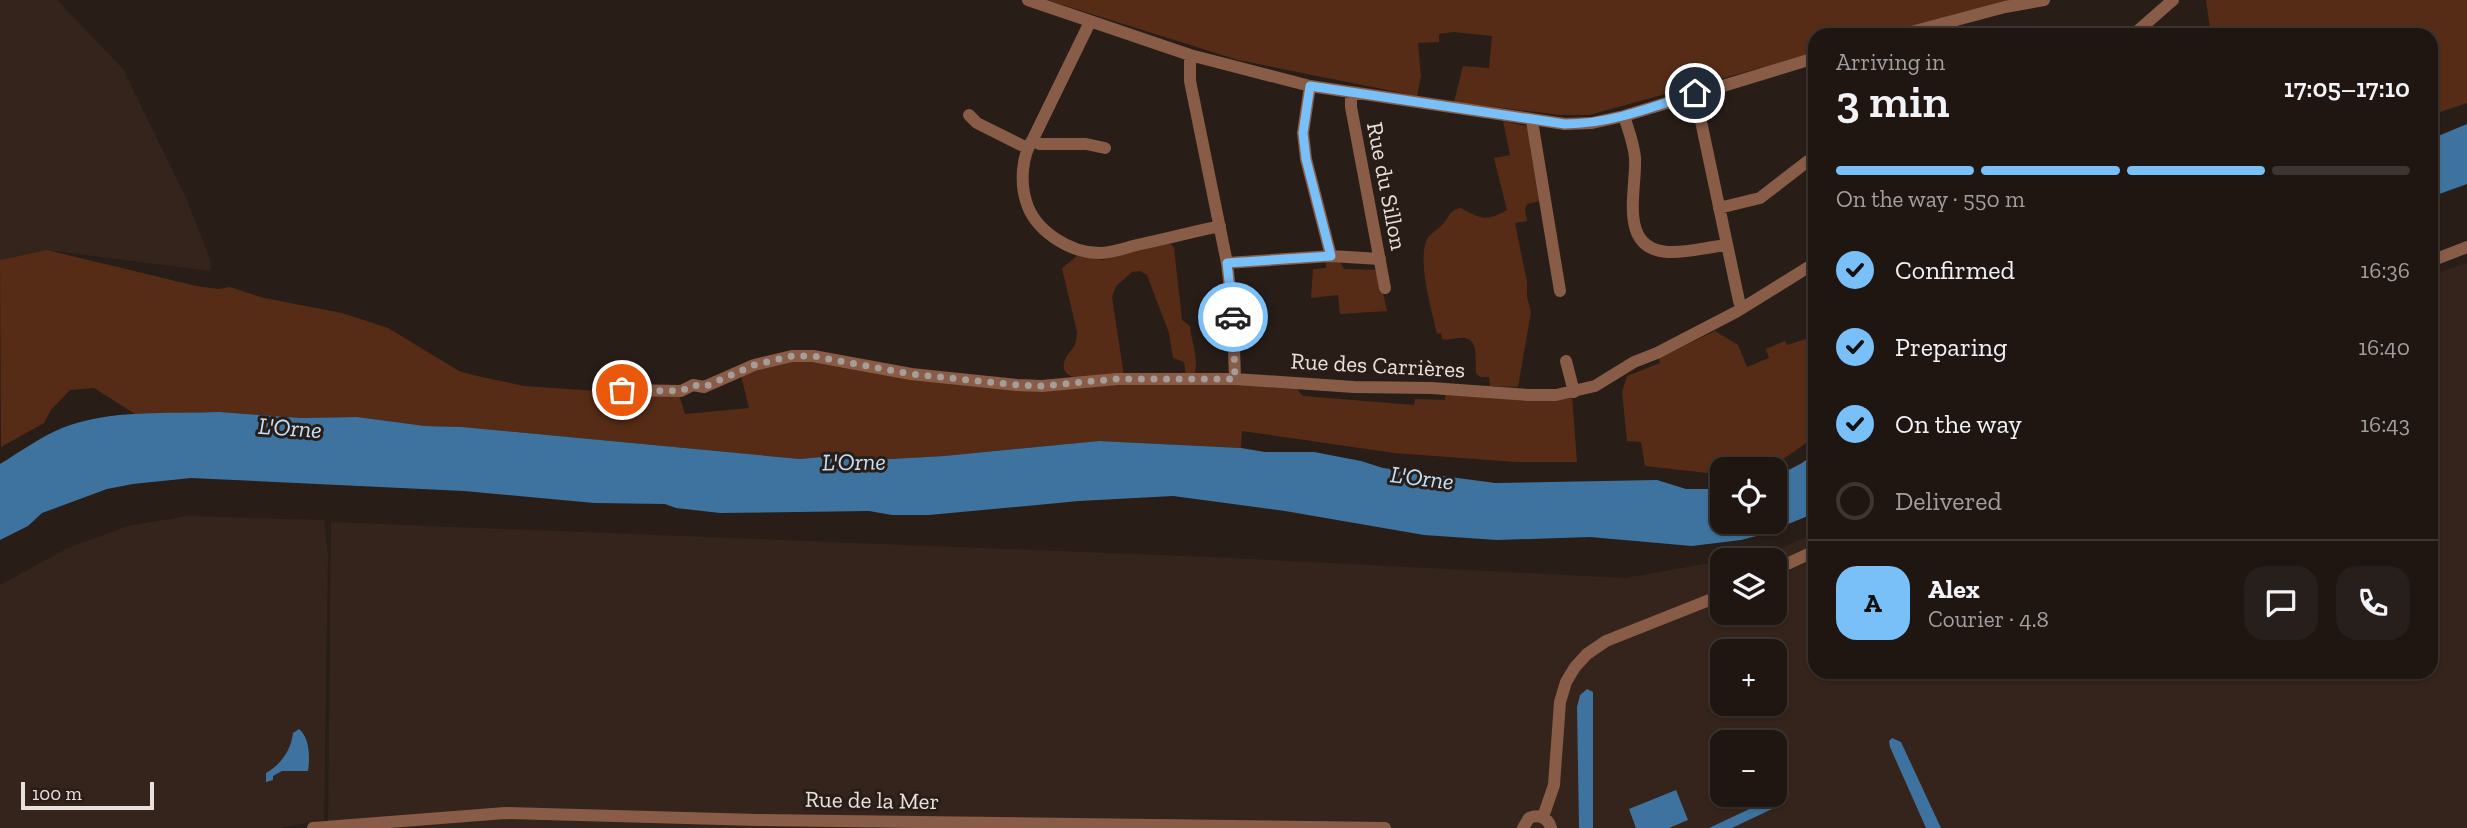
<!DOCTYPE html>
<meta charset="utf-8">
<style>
body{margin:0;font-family:"Zilla Slab",serif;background:#271f1b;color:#f1f3f6;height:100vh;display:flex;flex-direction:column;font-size:26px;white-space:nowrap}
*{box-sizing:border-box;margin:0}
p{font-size:23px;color:#a19f9f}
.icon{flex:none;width:38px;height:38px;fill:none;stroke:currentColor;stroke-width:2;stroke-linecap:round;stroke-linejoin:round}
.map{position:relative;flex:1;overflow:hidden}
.panel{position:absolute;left:1808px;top:28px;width:630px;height:651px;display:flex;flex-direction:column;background:#1f1612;border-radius:21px;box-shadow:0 2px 5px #0004,0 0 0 2px #3c3532}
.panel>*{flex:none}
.buttons{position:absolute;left:1710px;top:457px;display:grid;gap:14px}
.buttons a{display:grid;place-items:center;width:77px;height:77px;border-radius:14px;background:#1f1612;box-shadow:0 2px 5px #0004,0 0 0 2px #3c3532;font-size:35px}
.scale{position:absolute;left:21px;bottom:18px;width:133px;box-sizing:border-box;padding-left:7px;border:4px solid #eae1dd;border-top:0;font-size:19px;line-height:24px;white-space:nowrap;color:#eae1dd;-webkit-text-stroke:5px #291d18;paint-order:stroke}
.pin{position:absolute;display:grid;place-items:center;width:60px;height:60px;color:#fff;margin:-30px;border:4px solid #fff;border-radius:50%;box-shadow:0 2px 7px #0007}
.courier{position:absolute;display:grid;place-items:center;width:70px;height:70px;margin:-35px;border:5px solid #79bff8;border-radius:50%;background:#fff;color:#222;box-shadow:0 2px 9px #0007}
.overview em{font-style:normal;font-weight:600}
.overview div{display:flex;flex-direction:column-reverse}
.overview{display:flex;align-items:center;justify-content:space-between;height:119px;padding:0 28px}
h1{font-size:46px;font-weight:600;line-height:52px}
.bar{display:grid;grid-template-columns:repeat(4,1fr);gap:10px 7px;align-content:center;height:84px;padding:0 28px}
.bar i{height:9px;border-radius:5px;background:#3c3532}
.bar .active{background:#79bff8}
.bar p{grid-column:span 4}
.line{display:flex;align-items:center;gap:18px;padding:0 28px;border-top:2px solid #3c3532}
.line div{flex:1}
.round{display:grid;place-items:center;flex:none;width:74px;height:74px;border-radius:21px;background:#271f1b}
ol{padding:0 28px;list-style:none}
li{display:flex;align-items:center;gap:21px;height:77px}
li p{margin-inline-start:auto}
li .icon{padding:7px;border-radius:50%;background:#79bff8;color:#111;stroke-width:4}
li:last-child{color:#a19f9f}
li i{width:38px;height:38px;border:4px solid #3c3532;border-radius:50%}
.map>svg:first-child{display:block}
.built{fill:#35241b;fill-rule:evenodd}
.green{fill:#572c16}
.water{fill:#3d739e}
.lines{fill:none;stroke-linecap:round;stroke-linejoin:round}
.minor{stroke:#885c46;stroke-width:12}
.done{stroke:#a69c98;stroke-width:7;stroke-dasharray:0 12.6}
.route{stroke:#79bff8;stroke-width:9}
.labels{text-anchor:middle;stroke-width:6;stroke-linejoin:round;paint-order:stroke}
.street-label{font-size:23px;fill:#eae1dd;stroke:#291d18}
.water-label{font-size:24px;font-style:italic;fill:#c3e1fb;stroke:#291d18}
</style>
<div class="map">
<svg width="2467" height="828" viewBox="0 0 2467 828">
<rect width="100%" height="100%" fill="#291d18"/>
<path class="built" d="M 0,0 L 57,0 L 123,69 L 187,200 L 211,262 L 210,271 L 47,250 L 0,260 Z
M 2467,263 L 2467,828 L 328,828 L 331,522 L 1233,558 L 1625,578 L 1722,561 L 1722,612 L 1774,612 L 1774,560 L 1727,560 L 1773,552 L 1815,533 L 1815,672 L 2431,672 L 2431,275 ZM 1722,651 L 1774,651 L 1774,704 L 1722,704 ZM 1722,742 L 1774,742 L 1774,794 L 1722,794 Z
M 188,516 L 324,520 L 328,556 L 324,820 L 280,828 L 0,828 L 0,585 L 66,549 L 128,526 Z"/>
<path class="green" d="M 1047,0 L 2014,0 L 1881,35 L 1815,35 L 1815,53 L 1589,115 L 1560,115 L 1454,102 L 1463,66 L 1489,68 L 1492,36 L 1454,32 L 1439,34 L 1439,42 L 1418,43 L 1421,76 L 1417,96 L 1238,60 Z
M 2206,0 L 2467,0 L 2467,103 L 2431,115 L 2431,35 L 2211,35 Z
M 1503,121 L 1526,126 L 1530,133 L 1541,201 L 1527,204 L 1525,210 L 1527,221 L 1515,223 L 1527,282 L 1527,297 L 1531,312 L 1518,387 L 1490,386 L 1489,377 L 1480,377 L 1476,373 C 1475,362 1479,340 1465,338 C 1457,337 1451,341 1442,339 L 1441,333 L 1437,334 C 1432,310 1415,256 1429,236 C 1433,232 1438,229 1442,225 C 1450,217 1448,211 1461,208 C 1481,219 1486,222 1507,210 L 1494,158 L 1510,155 Z
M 1170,243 L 1174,248 L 1182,320 L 1190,326 C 1191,341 1200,363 1194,375 L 1186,375 L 1184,362 L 1173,358 L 1169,333 L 1147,275 L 1140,271 L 1132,272 L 1116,286 L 1112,297 L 1124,376 C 1111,377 1059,387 1064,363 C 1067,350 1077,351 1077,332 L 1062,268 L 1077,256 L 1103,260 Z
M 47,250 L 196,286 L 218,289 L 230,287 L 264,298 L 342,313 L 388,328 L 459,371 L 473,375 L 524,386 L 641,394 L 679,395 L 685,414 L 749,408 L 741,376 L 761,367 L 800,359 L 1036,392 C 1060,391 1082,386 1106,385 C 1169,381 1233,383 1296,388 L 1303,396 L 1414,405 L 1415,399 L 1445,400 L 1446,392 L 1572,396 L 1577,462 L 1516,462 L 1394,453 L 1242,431 L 1241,448 L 1099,441 L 944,456 L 891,459 L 832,456 L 800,459 L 462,427 L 425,426 L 357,417 L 300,418 L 219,412 L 135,414 L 94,388 L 70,390 L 51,410 L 44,423 L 1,447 L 0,260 Z
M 1326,261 L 1340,262 L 1344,269 L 1378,270 L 1387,311 L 1340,314 L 1338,295 L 1311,298 L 1313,269 L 1326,268 Z
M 1715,331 L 1738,345 L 1747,367 L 1769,358 L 1766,349 L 1785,341 L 1787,345 L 1815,336 L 1815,437 L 1786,457 L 1763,469 L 1722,469 L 1722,474 L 1716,474 L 1645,466 L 1641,442 L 1627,441 L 1622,392 L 1627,376 L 1660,363 L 1659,358 Z"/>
<path class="water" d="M 2467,124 L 2467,184 L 2431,197 L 2431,139 Z
M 219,412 L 300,418 L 357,417 L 425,426 L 462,427 L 800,459 L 832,456 L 891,459 L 944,456 L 1099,441 L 1241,448 L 1265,452 L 1314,452 L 1361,461 L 1383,468 L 1495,483 L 1657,480 L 1686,489 L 1722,489 L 1722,522 L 1774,522 L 1775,477 L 1802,463 L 1815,453 L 1815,513 L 1764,534 L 1741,540 L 1692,546 L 1590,537 L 1497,540 L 1424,535 L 1285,511 L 1173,496 L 1079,501 L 929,515 L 892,515 L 869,511 L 720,513 L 676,508 L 665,504 L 594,503 L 464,491 L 191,478 L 133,484 L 107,489 L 42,513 L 28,526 L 0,540 L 0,464 C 20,452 40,437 62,428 C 110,409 168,414 219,412 Z
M 1587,689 L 1593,692 L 1593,828 L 1579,828 L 1577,707 L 1580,695 Z
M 299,729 C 310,738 310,758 308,771 L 282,771 L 273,776 L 273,780 L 266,782 L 266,773 C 280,765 291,751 293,733 Z
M 1892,738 L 1901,742 L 1941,828 L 1926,828 L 1890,747 L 1889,741 Z
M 1676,790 L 1688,820 L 1669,828 L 1636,828 L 1629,809 Z
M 1777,796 L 1776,806 L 1772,809 L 1732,828 L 1709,828 Z"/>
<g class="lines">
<path class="minor" d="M 1028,0 L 1190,55 L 1310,86 L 1565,124 L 1592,123 L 1624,116 L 1815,58
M 1090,22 L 1033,139 C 1022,155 1020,182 1026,201 C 1034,230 1069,253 1100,253 C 1112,253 1125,248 1137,245 C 1165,239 1192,232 1220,226
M 1900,35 L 2005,7 L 2044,0
M 2133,35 L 2173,0
M 1190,55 L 1190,81 L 1227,263 L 1233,316 L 1235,379
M 1351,92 L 1351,107 L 1385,288
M 1695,93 L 1739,301 L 1742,308
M 969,115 L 977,123 L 1027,148
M 1624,116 C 1628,129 1634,144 1635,158 C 1637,189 1617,249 1668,252 C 1687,253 1708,247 1727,245
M 1532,121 L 1560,291
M 1033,139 L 1039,144 L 1086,144 L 1105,148
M 1719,208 L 1760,198 L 1808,161 L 1815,159
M 1331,256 L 1380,259
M 2431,261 L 2467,247
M 1227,263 L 1331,256 L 1306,159 L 1303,133 L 1310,86
M 1566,361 L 1574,392
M 622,390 L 681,391 L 693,385 L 704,387 L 754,365 L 792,356 L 813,356 L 911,374 L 1017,385 L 1042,386 L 1117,379 L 1235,379 L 1354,387 L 1431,388 L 1528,395 L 1556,395 L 1595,386 L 1634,362 L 1657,353 L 1736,312 L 1815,263
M 1774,570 L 1815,551
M 1543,817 L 1554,785 L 1560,702 L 1566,682 L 1575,667 L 1587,654 L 1606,641 L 1722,595
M 313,828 L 505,813 L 757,820 L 1385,828
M 1523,828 L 1529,818 C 1539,814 1548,817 1551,828"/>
</g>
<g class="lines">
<path class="done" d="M 622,390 L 681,391 L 693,385 L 704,387 L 754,365 L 792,356 L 813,356 L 911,374 L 1017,385 L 1042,386 L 1116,379 L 1235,379 L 1233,317"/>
<path class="route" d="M 1233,317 L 1227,263 L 1331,256 L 1306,159 L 1303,133 L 1310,86 L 1565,124 C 1610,124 1653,107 1695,93"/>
</g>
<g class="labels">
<g class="street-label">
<text transform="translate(1387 186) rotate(79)" y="8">Rue du Sillon</text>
<text transform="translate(1378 365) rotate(3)" y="8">Rue des Carrières</text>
<text transform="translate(872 800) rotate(1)" y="8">Rue de la Mer</text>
</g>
<g class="water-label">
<text transform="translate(290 428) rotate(4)" y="8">L'Orne</text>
<text transform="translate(854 462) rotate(-1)" y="8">L'Orne</text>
<text transform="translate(1422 478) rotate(7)" y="8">L'Orne</text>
</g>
</g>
</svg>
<div class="buttons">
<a><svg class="icon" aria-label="locate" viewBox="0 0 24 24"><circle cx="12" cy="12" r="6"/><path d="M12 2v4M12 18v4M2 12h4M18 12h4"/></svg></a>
<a><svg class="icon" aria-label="layers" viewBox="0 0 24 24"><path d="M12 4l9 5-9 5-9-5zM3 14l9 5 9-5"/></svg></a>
<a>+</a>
<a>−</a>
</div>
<div class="scale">100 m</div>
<div class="pin" style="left:622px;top:390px;background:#ea580c"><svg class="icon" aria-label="bag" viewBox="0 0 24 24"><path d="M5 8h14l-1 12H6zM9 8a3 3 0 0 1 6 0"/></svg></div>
<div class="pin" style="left:1695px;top:93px;background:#1f2937"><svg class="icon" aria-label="home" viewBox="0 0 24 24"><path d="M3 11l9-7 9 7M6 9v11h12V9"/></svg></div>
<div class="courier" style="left:1233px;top:317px"><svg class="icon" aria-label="car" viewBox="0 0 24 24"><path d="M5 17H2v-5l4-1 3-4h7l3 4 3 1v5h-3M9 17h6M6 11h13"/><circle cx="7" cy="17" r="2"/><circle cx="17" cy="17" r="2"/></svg></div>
<section class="panel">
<div class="overview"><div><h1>3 min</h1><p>Arriving in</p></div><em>17:05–17:10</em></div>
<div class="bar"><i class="active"></i><i class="active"></i><i class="active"></i><i></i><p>On the way · 550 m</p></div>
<ol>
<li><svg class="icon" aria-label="check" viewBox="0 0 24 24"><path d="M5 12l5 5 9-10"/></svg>Confirmed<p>16:36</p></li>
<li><svg class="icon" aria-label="check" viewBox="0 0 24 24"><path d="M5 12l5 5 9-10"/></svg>Preparing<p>16:40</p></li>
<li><svg class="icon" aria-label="check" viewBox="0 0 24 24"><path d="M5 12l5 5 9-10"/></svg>On the way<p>16:43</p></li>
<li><i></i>Delivered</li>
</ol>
<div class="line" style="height:126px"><b class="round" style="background:#79bff8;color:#111">A</b><div><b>Alex</b><p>Courier · 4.8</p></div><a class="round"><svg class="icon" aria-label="chat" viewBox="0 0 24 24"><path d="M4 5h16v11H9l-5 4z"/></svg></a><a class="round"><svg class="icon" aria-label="phone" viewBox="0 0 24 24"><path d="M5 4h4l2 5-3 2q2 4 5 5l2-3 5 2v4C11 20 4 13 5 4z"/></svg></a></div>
</section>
</div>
